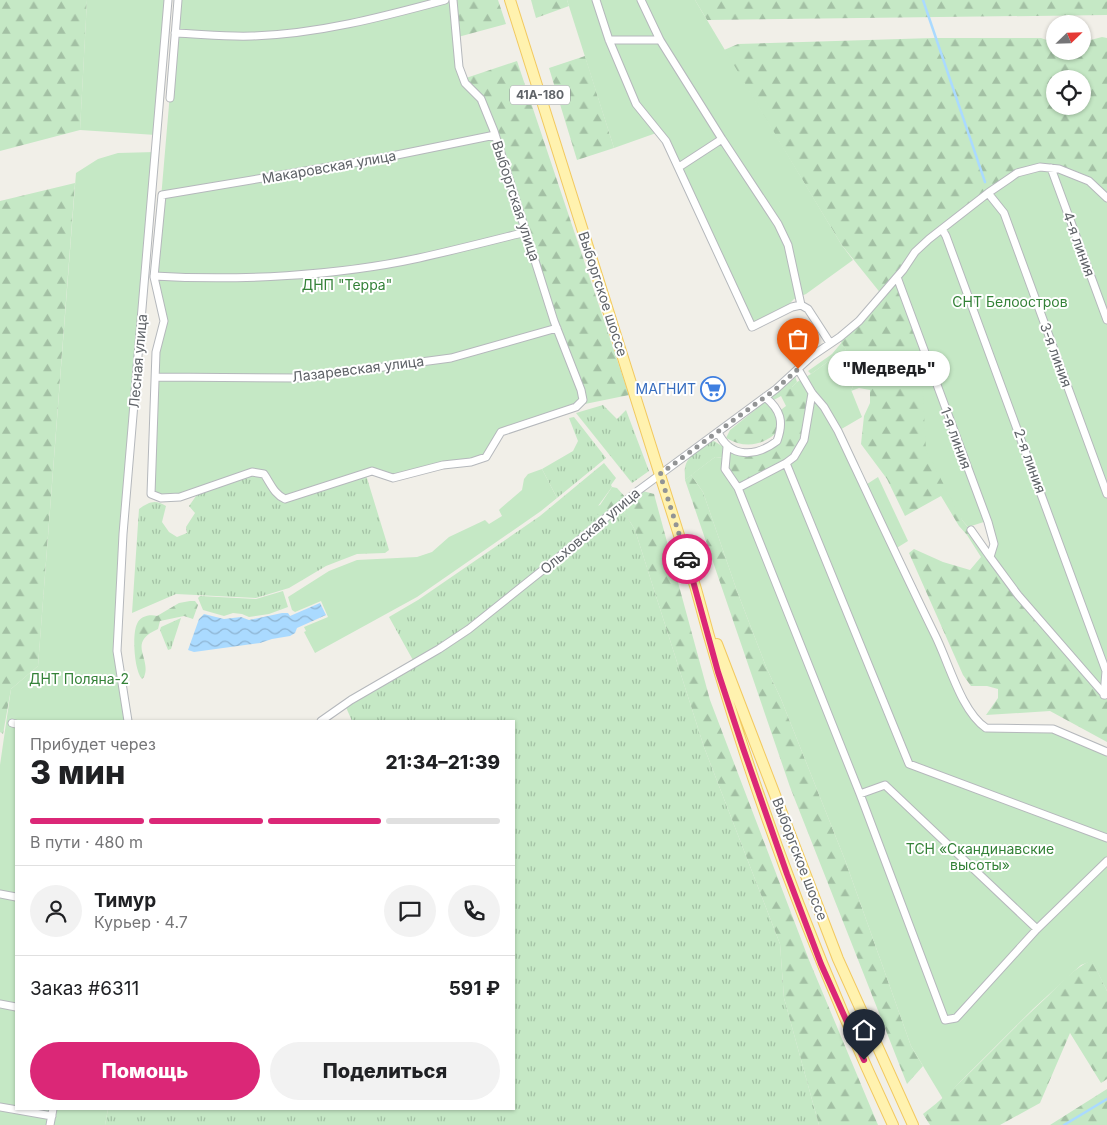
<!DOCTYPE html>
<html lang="ru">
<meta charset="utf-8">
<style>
body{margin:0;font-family:Inter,sans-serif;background:#f2f2f2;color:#202124;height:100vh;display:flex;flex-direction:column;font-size:19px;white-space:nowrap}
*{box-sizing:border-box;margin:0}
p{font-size:16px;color:#757577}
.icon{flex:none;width:28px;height:28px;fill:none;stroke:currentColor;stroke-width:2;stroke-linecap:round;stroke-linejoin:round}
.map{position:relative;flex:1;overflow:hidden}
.drawer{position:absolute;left:15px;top:720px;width:500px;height:390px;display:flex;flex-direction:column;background:#fff;border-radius:0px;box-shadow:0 1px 4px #0004}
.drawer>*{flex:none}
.needle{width:32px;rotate:67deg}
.tools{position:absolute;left:1046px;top:15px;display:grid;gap:10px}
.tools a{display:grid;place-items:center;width:45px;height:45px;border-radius:50%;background:#fff;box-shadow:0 1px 4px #0004;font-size:25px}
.pin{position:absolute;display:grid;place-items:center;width:42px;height:42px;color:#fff;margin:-51px -21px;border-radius:50% 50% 50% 0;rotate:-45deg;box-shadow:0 0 5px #0007}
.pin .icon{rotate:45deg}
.courier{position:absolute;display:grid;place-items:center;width:50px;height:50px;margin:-25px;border:4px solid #db2777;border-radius:50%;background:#fff;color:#222;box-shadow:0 1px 6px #0007}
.bubble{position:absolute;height:35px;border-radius:18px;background:#fff;box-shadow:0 1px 4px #0004;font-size:16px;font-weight:800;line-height:35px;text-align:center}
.summary em{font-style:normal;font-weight:800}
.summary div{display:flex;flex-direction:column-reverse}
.summary{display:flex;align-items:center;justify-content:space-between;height:85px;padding:0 15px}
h1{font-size:32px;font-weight:800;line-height:38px}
.bar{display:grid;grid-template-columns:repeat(4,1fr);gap:8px 5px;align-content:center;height:60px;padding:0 15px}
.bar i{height:6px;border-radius:4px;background:#e0e0e0}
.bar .on{background:#db2777}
.bar p{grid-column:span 4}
.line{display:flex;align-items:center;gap:12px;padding:0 15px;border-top:1px solid #e0e0e0}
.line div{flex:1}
.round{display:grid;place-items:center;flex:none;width:52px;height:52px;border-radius:26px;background:#f2f2f2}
.action{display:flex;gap:10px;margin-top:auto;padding:10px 15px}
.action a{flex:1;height:58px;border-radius:30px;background:#db2777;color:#fff;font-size:20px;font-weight:800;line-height:58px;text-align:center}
.action a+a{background:#f2f2f2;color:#202124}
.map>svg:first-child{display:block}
.grass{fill:url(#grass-tufts)}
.forest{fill:url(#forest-firs);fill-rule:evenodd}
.green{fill:#c5e8c5}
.water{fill:url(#water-waves)}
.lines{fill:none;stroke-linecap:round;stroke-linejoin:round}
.stream{stroke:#aadaff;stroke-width:2.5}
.minor-casing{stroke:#b5b8bc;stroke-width:9}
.primary-casing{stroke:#f2c960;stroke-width:12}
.minor{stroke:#fff;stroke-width:7}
.primary{stroke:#fff2af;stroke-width:10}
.done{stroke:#929495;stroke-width:5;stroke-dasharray:0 9}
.route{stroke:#db2777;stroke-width:6}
.labels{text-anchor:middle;stroke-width:4;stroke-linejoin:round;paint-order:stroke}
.shield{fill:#fff;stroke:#8f9295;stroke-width:1}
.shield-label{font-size:12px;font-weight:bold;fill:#5f6368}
.street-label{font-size:14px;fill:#5f6368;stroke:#fff}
.park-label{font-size:14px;fill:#348238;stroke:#fff}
.shop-label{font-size:14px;fill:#366cbe;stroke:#fff;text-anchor:end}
</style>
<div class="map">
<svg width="1107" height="1125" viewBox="0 0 1107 1125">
<defs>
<pattern id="grass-tufts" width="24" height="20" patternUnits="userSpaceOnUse" patternTransform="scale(1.25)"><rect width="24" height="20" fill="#c5e8c5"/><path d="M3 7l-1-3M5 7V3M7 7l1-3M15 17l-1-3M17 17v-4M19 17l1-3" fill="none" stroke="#a3c0a4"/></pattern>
<pattern id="forest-firs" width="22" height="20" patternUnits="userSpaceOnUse" patternTransform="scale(1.25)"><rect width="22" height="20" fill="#c5e8c5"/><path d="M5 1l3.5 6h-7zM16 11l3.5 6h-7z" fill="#a3c0a4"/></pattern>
<pattern id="water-waves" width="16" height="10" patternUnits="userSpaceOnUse" patternTransform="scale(1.25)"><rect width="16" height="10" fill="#aadaff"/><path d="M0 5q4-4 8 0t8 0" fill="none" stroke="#8eb4d2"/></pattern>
</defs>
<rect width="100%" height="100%" fill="#f1efe8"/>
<path class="grass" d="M 842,342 L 846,350 L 846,369 L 853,386 L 851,391 L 837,355 L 811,374 L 808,371 L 832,354 Z
M 603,405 L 617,419 L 626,410 L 649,471 L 632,483 L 576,413 Z
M 574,417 L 606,458 L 557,498 L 542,469 L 573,451 L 578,441 L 569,418 Z
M 714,441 L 730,451 L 725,458 L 715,457 L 685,480 C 685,475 684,468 686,464 C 690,454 704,443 714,441 Z
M 604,463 L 616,478 L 611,485 L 612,487 L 598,506 L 620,505 L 635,530 L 704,747 L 780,944 L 784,998 L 819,1125 L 105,1125 L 108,1109 L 514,1109 L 514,721 L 352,721 L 345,705 L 414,662 L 389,617 L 418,600 L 540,516 Z
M 252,472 L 366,475 L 389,550 L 385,553 L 357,554 L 326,566 L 289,588 L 256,598 L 176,594 L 132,613 L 139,509 C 149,502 155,499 166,506 L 162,522 L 169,532 L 177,537 L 187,533 L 186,527 L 195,513 L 189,506 L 196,496 L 195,493 Z
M 283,591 L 288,607 L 269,614 L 249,617 L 242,614 L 233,613 L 224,616 L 203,610 L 198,598 L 200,596 L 256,599 Z
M 181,618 L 171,649 L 168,650 L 160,630 L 161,627 Z"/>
<path class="forest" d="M 0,0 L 87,0 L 80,130 L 0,151 Z
M 453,0 L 498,0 L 506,24 L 458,37 Z
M 531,0 L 567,0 L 569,6 L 536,18 Z
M 695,0 L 1107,0 L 1107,15 L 707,20 Z
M 1102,37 L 1107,38 L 1107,198 L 920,341 L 962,520 L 1107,696 L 1107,742 L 1050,711 L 986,715 L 998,698 L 998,689 L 987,686 L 971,686 L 963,675 L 909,553 L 914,549 L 943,562 L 970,570 L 981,557 L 967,535 L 959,526 L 941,496 L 905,516 L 887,479 L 861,444 L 864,416 L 870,403 L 870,390 L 859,388 L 851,391 L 853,386 L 846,369 L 846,350 L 840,340 L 882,295 L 841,244 L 724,50 L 738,44 L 933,38 L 1041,38 L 1055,43 L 1055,51 L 1082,51 L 1083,42 ZM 1055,79 L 1082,79 L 1082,106 L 1055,106 Z
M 585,56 L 614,148 L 577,160 L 549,68 Z
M 517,61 L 629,395 L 580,405 L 465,83 L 466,78 Z
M 75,183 L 38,666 L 11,689 L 3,734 L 0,732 L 0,201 Z
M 795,376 L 797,382 L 792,387 L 811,404 L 804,440 L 791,459 L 739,487 L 725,469 L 730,451 C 748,458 763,455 779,443 L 778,412 L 786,406 L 781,396 L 772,401 L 770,398 Z
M 765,402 C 777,406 779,419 779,430 C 764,446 745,449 726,438 L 730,430 Z
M 691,475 L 703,492 L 737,591 L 767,669 L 781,699 L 845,860 L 911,1046 L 923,1066 L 907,1084 L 790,787 L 685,480 Z
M 612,487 L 617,488 L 627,499 L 639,490 L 654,494 L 710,700 L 809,960 L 878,1125 L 819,1125 L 784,998 L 780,944 L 704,747 L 635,530 L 620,505 L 603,520 L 599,515 L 593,512 L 593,507 L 600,505 Z
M 190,601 L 195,601 L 198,605 L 193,619 L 184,616 L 160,621 L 158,629 C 126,643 152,658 144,677 L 142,679 C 134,670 132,634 137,624 C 140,616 150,614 157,616 L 179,603 Z
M 1092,960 L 1107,991 L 1107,1079 L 1101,1083 L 1070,1033 L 1040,1103 L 1000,1125 L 930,1125 L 923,1114 C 968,1079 1005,1035 1048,996 C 1061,983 1074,968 1092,960 Z
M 1107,1089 L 1107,1125 L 1050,1125 Z"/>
<path class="green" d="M 87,0 L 168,0 L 156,135 L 80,130 Z
M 178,0 L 453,0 L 457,41 L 465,83 L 481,99 L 579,386 L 580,405 L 501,432 L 486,457 L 393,478 L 375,471 L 285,499 L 264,474 L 252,472 L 180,497 L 151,494 L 156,379 L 163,330 L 154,280 Z
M 567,0 L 695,0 L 841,244 L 853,260 L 806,294 L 794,299 L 778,316 L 752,327 L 659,132 L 614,148 Z
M 155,152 L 117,651 L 128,721 L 16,721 L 16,1109 L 108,1109 L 105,1125 L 0,1125 L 0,765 L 11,689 L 38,666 L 76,173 L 98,159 L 118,153 Z
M 1031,169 L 1072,173 L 1107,198 L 1107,696 L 991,558 L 994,543 L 987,521 L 968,527 L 962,520 L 926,450 L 920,341 L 898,275 L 915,252 L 989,192 Z
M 837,355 L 862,417 L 838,431 L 864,486 L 878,477 L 908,541 L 895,549 L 961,695 L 986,728 L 1053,729 L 1107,752 L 1107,991 L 1092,961 L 1081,965 L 1033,1009 L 943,1099 L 911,1046 L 845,860 L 781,699 L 767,669 L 737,591 L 703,492 L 691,475 L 715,457 L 725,458 L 725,469 L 740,487 L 773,470 L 800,449 L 811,404 L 792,390 L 792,387 L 797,382 L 811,374 Z
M 542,469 L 557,498 L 541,511 L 417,597 L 315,653 L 304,632 L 306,631 L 304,627 L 328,617 L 321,601 L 295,612 L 292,610 L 288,597 L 329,571 L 357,560 L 417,557 L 432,552 L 449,537 L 485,520 L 489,524 L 502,516 L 499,510 L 501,508 L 522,490 L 524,479 L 528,474 Z"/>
<path class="water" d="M 320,603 L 326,615 L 297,628 L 295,633 L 290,636 L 272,639 L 260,643 L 194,652 L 188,650 L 199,619 L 204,614 L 224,619 L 241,617 L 249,620 L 282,613 L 288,613 L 290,616 Z"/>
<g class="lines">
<path class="stream" d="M 923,0 L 985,182
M 1064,1125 L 1107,1099"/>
<defs>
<path id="minor" d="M 453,0 L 459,67 L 465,83 L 481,99 L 494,131 L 554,321 L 581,390 L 583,400 L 576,407 L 501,432 L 486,457 L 471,462 L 443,465 L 393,478 L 372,471 L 285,499 C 274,494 271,484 264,474 L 252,472 L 180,497 L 161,498 L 151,494 L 156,352 L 164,321 L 154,277 L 162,195 L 382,158 L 495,135
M 596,0 L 609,40 L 636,104 L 666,141 L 752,327 L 792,307 L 801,305 L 808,309 L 830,343
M 641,0 L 660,40 L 722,139 L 778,224 L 788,245 L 801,305
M 175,33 C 201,34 227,37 252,36 C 318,34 382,17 445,0
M 609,40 L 660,40
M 170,98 L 178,0
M 679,167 L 722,139
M 1051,168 L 1107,320
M 988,193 L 1004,213 L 1107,494
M 942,229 L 946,236 L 1106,671 L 1104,695
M 154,276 C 238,281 336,276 419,258 C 455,250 490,241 526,232
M 897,277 L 988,522 L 994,544 L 990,557 L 1018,595 L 1105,695
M 798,369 L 812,393 L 824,407 L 838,431 C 870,499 902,568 935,635 C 949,663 961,711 986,728 L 1053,729 L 1107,752
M 156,377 L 301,378 L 451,358 L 557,328
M 718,432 C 730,459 756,457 777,441 C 784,422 781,410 765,397
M 727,447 L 725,469 L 738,488 L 860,794 L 945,1020 L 956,1018 L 1037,929 L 1107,861
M 786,463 L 909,764 L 1107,838
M 738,488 L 786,463 L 794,457 L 804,440 L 812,393
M 971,530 L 990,557
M 128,721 L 117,651 L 123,534 L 168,0
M 321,721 L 351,700 L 439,649 L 469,629 L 559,557 L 639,490 L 776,389 L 812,356 L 840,337 L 859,321 L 903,270 L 915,252 L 929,239 L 988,193 L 1010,178 L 1017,173 L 1040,167 L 1059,169 L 1089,181 L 1107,198
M 12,723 L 16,724
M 860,794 L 885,785 L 1037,929
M 0,894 L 16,897
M 0,1004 L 16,1007
M 0,1107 L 52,1116
M 50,1125 L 53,1109"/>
<path id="primary" d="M 510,0 L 696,589 C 745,773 812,952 893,1125
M 717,644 L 838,959 L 913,1125"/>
</defs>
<use href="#minor" class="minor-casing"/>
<use href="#primary" class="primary-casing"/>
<use href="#minor" class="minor"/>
<use href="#primary" class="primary"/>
</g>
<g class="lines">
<path class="done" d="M 687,559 L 660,474 L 776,389 L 798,369"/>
<path class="route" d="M 687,559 L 718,672 L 743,748 L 787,874 L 821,964 L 864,1060"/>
</g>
<defs>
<symbol id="supermarket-ring" viewBox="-11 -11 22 22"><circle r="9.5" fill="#fff" stroke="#3f7fe0" stroke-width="1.5"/><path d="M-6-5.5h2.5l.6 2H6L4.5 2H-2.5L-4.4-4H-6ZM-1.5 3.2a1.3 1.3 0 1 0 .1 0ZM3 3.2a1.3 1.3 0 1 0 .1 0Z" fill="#3f7fe0"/></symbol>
</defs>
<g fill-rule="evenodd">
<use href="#supermarket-ring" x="699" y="375" width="28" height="28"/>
</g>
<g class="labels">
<rect class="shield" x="510" y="85.5" width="60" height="19" rx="4"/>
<g class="shield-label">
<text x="540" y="99">41А-180</text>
</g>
<g class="street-label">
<text transform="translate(329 167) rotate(-10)" y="5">Макаровская улица</text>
<text transform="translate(516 201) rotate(72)" y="5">Выборгская улица</text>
<text transform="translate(1079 244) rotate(70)" y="5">4-я линия</text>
<text transform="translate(603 294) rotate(72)" y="5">Выборгское шоссе</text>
<text transform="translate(1056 355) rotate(70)" y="5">3-я линия</text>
<text transform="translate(138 361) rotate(-85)" y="5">Лесная улица</text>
<text transform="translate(358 369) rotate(-7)" y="5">Лазаревская улица</text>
<text transform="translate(956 438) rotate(70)" y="5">1-я линия</text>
<text transform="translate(1030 461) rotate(70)" y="5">2-я линия</text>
<text transform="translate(590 531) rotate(-40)" y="5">Ольховская улица</text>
<text transform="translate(800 859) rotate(69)" y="5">Выборгское шоссе</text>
</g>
<g class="park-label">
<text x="347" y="290">ДНП "Терра"</text>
<text x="1010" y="307">СНТ Белоостров</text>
<text x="79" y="684">ДНТ Поляна-2</text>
<text x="980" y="854">ТСН «Скандинавские<tspan x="980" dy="16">высоты»</tspan></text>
</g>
<g class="shop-label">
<text x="696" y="394">МАГНИТ</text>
</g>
</g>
</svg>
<div class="tools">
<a><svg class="needle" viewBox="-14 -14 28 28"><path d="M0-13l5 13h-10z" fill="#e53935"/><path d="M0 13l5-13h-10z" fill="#757577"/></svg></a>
<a><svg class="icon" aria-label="locate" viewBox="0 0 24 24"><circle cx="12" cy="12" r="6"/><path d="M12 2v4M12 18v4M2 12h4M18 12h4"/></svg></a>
</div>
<div class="pin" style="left:798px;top:369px;background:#ea580c"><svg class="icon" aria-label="bag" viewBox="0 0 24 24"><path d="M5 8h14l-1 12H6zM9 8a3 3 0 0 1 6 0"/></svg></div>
<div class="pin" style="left:864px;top:1060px;background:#1f2937"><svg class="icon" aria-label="home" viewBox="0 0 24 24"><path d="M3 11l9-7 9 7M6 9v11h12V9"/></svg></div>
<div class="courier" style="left:687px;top:559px"><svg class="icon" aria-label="car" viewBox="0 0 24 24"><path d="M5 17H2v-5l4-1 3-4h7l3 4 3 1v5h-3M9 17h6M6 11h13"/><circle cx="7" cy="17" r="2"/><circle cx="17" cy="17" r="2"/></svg></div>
<div class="bubble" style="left:828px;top:351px;width:122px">&quot;Медведь&quot;</div>
<section class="drawer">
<div class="summary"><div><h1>3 мин</h1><p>Прибудет через</p></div><em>21:34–21:39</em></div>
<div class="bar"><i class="on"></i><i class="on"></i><i class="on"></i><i></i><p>В пути · 480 m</p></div>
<div class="line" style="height:90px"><a class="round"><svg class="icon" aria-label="person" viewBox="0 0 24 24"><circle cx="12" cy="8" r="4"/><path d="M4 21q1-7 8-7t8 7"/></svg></a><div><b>Тимур</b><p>Курьер · 4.7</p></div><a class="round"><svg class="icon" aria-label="chat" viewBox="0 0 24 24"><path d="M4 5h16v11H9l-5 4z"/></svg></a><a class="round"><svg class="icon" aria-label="phone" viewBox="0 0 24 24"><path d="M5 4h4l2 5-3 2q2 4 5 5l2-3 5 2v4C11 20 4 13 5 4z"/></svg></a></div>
<div class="line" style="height:65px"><div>Заказ #6311</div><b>591 ₽</b></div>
<div class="action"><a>Помощь</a><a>Поделиться</a></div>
</section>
</div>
